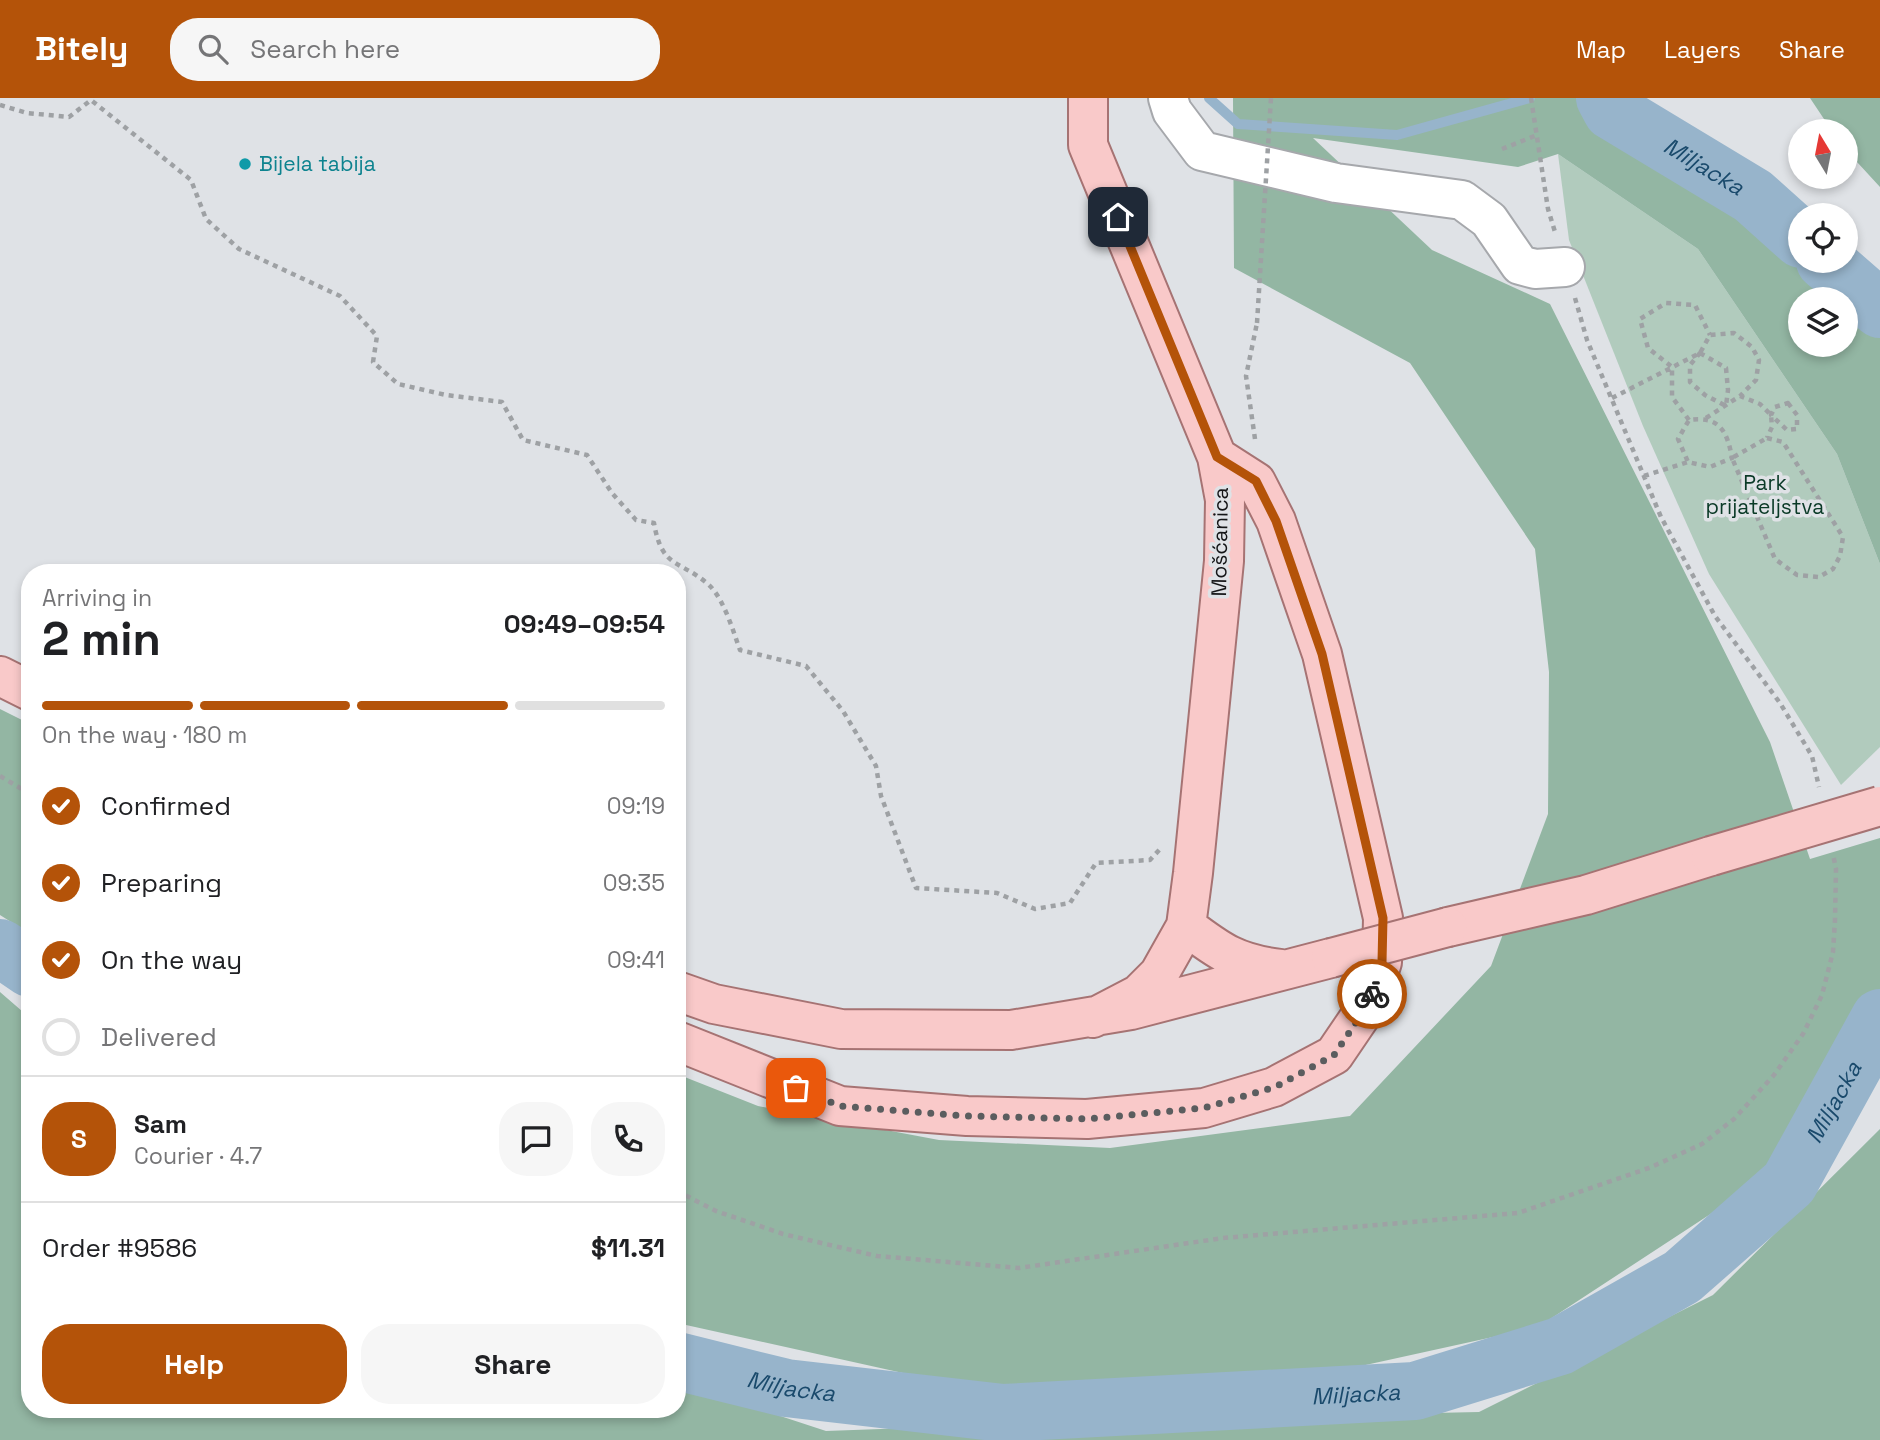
<!DOCTYPE html>
<meta charset="utf-8">
<style>
body{margin:0;font-family:"Space Grotesk",sans-serif;background:#f6f6f6;color:#202124;height:100vh;display:flex;flex-direction:column;font-size:26px;white-space:nowrap}
*{box-sizing:border-box;margin:0}
p{font-size:23px;color:#757577}
.icon{flex:none;width:38px;height:38px;fill:none;stroke:currentColor;stroke-width:2;stroke-linecap:round;stroke-linejoin:round}
.map{position:relative;flex:1;overflow:hidden}
.panel{position:absolute;left:21px;top:466px;width:665px;height:854px;display:flex;flex-direction:column;background:#fff;border-radius:28px;box-shadow:0 4px 10px #0003}
.panel>*{flex:none}
.needle{width:46px;rotate:350deg}
.tools{position:absolute;left:1788px;top:21px;display:grid;gap:14px}
.tools a{display:grid;place-items:center;width:70px;height:70px;border-radius:50%;background:#fff;box-shadow:0 4px 10px #0003;font-size:35px}
.pin{position:absolute;display:grid;place-items:center;width:60px;height:60px;color:#fff;margin:-30px;border-radius:14px;box-shadow:0 4px 10px #0006}
.courier{position:absolute;display:grid;place-items:center;width:70px;height:70px;margin:-35px;border:5px solid #b45309;border-radius:50%;background:#fff;color:#222;box-shadow:0 2px 9px #0007}
.summary em{font-style:normal;font-weight:800}
.summary div{display:flex;flex-direction:column-reverse}
.summary{display:flex;align-items:center;justify-content:space-between;height:119px;padding:0 21px}
h1{font-size:46px;font-weight:800;line-height:52px}
.bar{display:grid;grid-template-columns:repeat(4,1fr);gap:10px 7px;align-content:center;height:84px;padding:0 21px}
.bar i{height:9px;border-radius:5px;background:#e0e0e0}
.bar .selected{background:#b45309}
.bar p{grid-column:span 4}
.line{display:flex;align-items:center;gap:18px;padding:0 21px;border-top:2px solid #e0e0e0}
.line div{flex:1}
.round{display:grid;place-items:center;flex:none;width:74px;height:74px;border-radius:28px;background:#f6f6f6}
ol{padding:0 21px;list-style:none}
li{display:flex;align-items:center;gap:21px;height:77px}
li p{margin-inline-start:auto}
li .icon{padding:7px;border-radius:50%;background:#b45309;color:#fff;stroke-width:4}
li:last-child{color:#757577}
li i{width:38px;height:38px;border:4px solid #e0e0e0;border-radius:50%}
.primary-button{display:flex;gap:14px;margin-top:auto;padding:14px 21px}
.primary-button a{flex:1;height:80px;border-radius:28px;background:#b45309;color:#fff;font-size:28px;font-weight:800;line-height:80px;text-align:center}
.primary-button a+a{background:#f6f6f6;color:#202124}
header{display:flex;align-items:center;gap:42px;box-sizing:border-box;height:98px;padding:0 35px;background:#b45309;color:#fff}
header strong{font-size:33px}
nav{display:flex;gap:38px;margin-inline-start:auto;font-size:24px}
.search{width:490px;height:63px;background:#f6f6f6;display:flex;align-items:center;gap:18px;box-sizing:border-box;padding:0 24px;border-radius:28px;color:#757577;font-size:26px}
.map>svg:first-child{display:block}
.green{fill:#b1cbbd}
.forest{fill:#93b6a3}
.lines{fill:none;stroke-linecap:round;stroke-linejoin:round}
.stream{stroke:#97b4cb;stroke-width:10}
.river{stroke:#97b4cb;stroke-width:58}
.minor-casing{stroke:#a6a8ac;stroke-width:42}
.major-casing{stroke:#a67373;stroke-width:42}
.path{stroke:#9ea1a4;stroke-width:4.5;stroke-dasharray:5 5;stroke-linecap:butt}
.minor{stroke:#fff;stroke-width:38}
.major{stroke:#f9c9c9;stroke-width:38}
.major-bridge-casing{stroke:#a67373;stroke-width:42;stroke-linecap:butt}
.path-bridge{stroke:#9ea1a4;stroke-width:4.5;stroke-dasharray:5 5;stroke-linecap:butt}
.major-bridge{stroke:#f9c9c9;stroke-width:38}
.done{stroke:#5b5d5f;stroke-width:7;stroke-dasharray:0 12.6}
.route{stroke:#b45309;stroke-width:9}
.culture-dot{fill:#0f9aa8;stroke:#dfe2e6;stroke-width:2.5}
.labels{text-anchor:middle;stroke-width:7;stroke-linejoin:round;paint-order:stroke}
.culture-label{font-size:21px;fill:#0d838f;stroke:#dfe2e6;text-anchor:start}
.park-label{font-size:21px;fill:#0a3a27;stroke:#dfe2e6}
.street-label{font-size:21px;fill:#141517;stroke:#dfe2e6}
.water-label{font-size:23px;font-style:italic;fill:#1a4a6c;stroke:#dfe2e6}
</style>
<header>
<strong>Bitely</strong>
<div class="search"><svg class="icon" aria-label="search" viewBox="0 0 24 24"><circle cx="10" cy="10" r="6"/><path d="M15 15l6 6"/></svg>Search here</div>
<nav><a>Map</a><a>Layers</a><a>Share</a></nav>
</header>
<div class="map">
<svg width="1880" height="1342" viewBox="0 0 1880 1342">
<rect width="100%" height="100%" fill="#dfe2e6"/>
<path class="green" d="M 1558,56 L 1698,151 L 1837,356 L 1880,466 L 1880,649 L 1841,687 L 1709,476 L 1643,328 L 1569,142 Z"/>
<path class="forest" d="M 1233,0 L 1623,0 L 1841,201 L 1801,201 L 1801,247 L 1846,247 L 1846,206 L 1880,237 L 1880,466 L 1837,356 L 1698,151 L 1558,56 L 1518,69 L 1313,40 L 1432,152 L 1550,206 L 1770,644 L 1810,761 L 1880,740 L 1880,977 L 1854,1022 L 1538,1229 L 1320,1277 L 1002,1297 L 677,1225 L 677,976 L 758,1008 L 939,1042 L 1110,1050 L 1350,1018 L 1491,868 L 1548,716 L 1549,574 L 1535,451 L 1410,265 L 1234,170 Z
M 1810,0 L 1880,0 L 1880,89 L 1846,52 L 1846,33 L 1832,33 Z
M 0,611 L 30,626 L 30,836 L 0,817 Z
M 0,894 L 30,920 L 30,1311 L 677,1311 L 677,1284 L 826,1333 L 1155,1321 L 1479,1314 L 1713,1197 L 1880,1031 L 1880,1342 L 0,1342 Z"/>
<g class="lines">
<path class="stream" d="M 1209,0 L 1238,26 L 1397,37 L 1530,0"/>
<g class="river">
<path id="s1" d="M 1605,0 L 1612,13 L 1753,98 L 1801,141"/>
<path d="M 1825,163 L 1880,211"/>
<path d="M 0,850 L 30,870"/>
<path id="s2" d="M 677,1263 L 786,1290 L 1003,1315 L 1415,1293 L 1560,1248 L 1682,1179 L 1789,1085 L 1880,920"/>
</g>
<defs>
<path id="minor" d="M 1168,0 L 1172,13 L 1202,53 L 1336,85 L 1462,102 L 1489,122 L 1520,167 L 1535,171 L 1565,169"/>
<path id="major" d="M 1088,0 L 1088,47 L 1217,359 L 1225,402 L 1224,463 L 1193,775 L 1186,828 L 1159,876 L 1139,896 L 1093,920
M 0,578 L 30,593
M 1186,828 C 1220,854 1237,866 1281,871
M 1448,829 L 1586,797 L 1711,758
M 677,893 L 714,906 L 841,931 L 1011,932 L 1131,912 L 1331,860
M 677,943 L 840,1008 L 967,1018 L 1087,1021 L 1204,1010 L 1274,989 L 1334,957 L 1368,907 L 1382,864 L 1383,820 L 1322,556 L 1276,423 L 1256,384 L 1217,359"/>
</defs>
<use href="#minor" class="minor-casing"/>
<use href="#major" class="major-casing"/>
<path class="path" d="M 1531,0 L 1548,111 L 1555,134
M 0,7 L 27,15 L 69,19 L 91,2 L 191,82 L 206,121 L 239,151 L 340,198 L 377,238 L 373,264 L 398,286 L 446,297 L 502,304 L 523,342 L 587,357 L 612,395 L 636,422 L 654,425 C 662,472 680,461 709,487 C 724,501 733,533 740,552 L 806,568 L 843,613 L 876,668 L 881,698 L 916,790 L 997,795 L 1035,811 L 1070,805 L 1096,765 L 1150,762 L 1160,751
M 1502,51 L 1537,37
M 1575,200 L 1587,242 L 1661,419 L 1715,518 L 1780,605 L 1812,658 L 1819,689
M 1700,255 L 1726,270 L 1728,292 L 1726,308 L 1705,297 L 1690,284 L 1690,267 Z
M 1612,300 L 1700,255 L 1710,237 L 1734,235 L 1752,249 L 1759,262 L 1756,282 L 1740,298
M 1788,305 L 1797,317 L 1797,331 L 1787,332 L 1771,317 L 1775,309 Z
M 1706,320 L 1740,298 L 1760,306 L 1771,317 L 1772,329 L 1767,340
M 1689,322 L 1672,299 L 1672,269 L 1648,250 L 1640,221 L 1666,205 L 1695,207 L 1710,237
M 1767,340 L 1783,344 L 1843,439 L 1840,458 L 1833,471 L 1819,479 L 1797,477 L 1775,461 L 1732,360 Z
M 1255,341 L 1246,278 L 1257,225
M 1644,378 L 1688,364 L 1710,369 L 1732,360 C 1727,332 1719,318 1689,322 L 1678,341 L 1688,364
M 0,678 L 30,696
M 677,1093 L 716,1113 L 783,1136 L 877,1158 L 1019,1170 L 1223,1140 L 1518,1115 L 1649,1070 L 1702,1046 L 1734,1021 L 1774,977 L 1803,936 L 1822,897 L 1833,854 L 1835,822 L 1836,771 L 1833,756"/>
<use href="#minor" class="minor"/>
<use href="#major" class="major"/>
<defs>
<path id="major-bridge" d="M 1711,758 L 1880,708
M 1331,860 L 1448,829"/>
</defs>
<use href="#major-bridge" class="major-bridge-casing"/>
<path class="path-bridge" d="M 1257,225 L 1271,0"/>
<use href="#major-bridge" class="major-bridge"/>
</g>
<g class="lines">
<path class="done" d="M 796,990 L 840,1008 L 967,1018 L 1087,1021 L 1204,1010 L 1275,989 L 1334,957 L 1368,907 L 1372,896"/>
<path class="route" d="M 1118,119 L 1217,359 L 1256,383 L 1276,423 L 1322,556 L 1383,820 L 1382,864 L 1372,896"/>
</g>
<circle class="culture-dot" cx="245" cy="66" r="7"/>
<g class="labels">
<g class="culture-label">
<text x="259" y="73">Bijela tabija</text>
</g>
<g class="park-label">
<text x="1765" y="392">Park<tspan x="1765" dy="24">prijateljstva</tspan></text>
</g>
<g class="street-label">
<text transform="translate(1220 444) rotate(-89)" y="7">Mošćanica</text>
</g>
<g class="water-label">
<text dy="8" stroke="none"><textPath href="#s1" startOffset="122">Miljacka</textPath></text>
<text dy="8" stroke="none"><textPath href="#s2" startOffset="1270">Miljacka</textPath></text>
<text dy="8" stroke="none"><textPath href="#s2" startOffset="117">Miljacka</textPath></text>
<text dy="8" stroke="none"><textPath href="#s2" startOffset="684">Miljacka</textPath></text>
</g>
</g>
</svg>
<div class="tools">
<a><svg class="needle" viewBox="-14 -14 28 28"><path d="M0-13l5 13h-10z" fill="#e53935"/><path d="M0 13l5-13h-10z" fill="#757577"/></svg></a>
<a><svg class="icon" aria-label="locate" viewBox="0 0 24 24"><circle cx="12" cy="12" r="6"/><path d="M12 2v4M12 18v4M2 12h4M18 12h4"/></svg></a>
<a><svg class="icon" aria-label="layers" viewBox="0 0 24 24"><path d="M12 4l9 5-9 5-9-5zM3 14l9 5 9-5"/></svg></a>
</div>
<div class="pin" style="left:796px;top:990px;background:#ea580c"><svg class="icon" aria-label="bag" viewBox="0 0 24 24"><path d="M5 8h14l-1 12H6zM9 8a3 3 0 0 1 6 0"/></svg></div>
<div class="pin" style="left:1118px;top:119px;background:#1f2937"><svg class="icon" aria-label="home" viewBox="0 0 24 24"><path d="M3 11l9-7 9 7M6 9v11h12V9"/></svg></div>
<div class="courier" style="left:1372px;top:896px"><svg class="icon" aria-label="bike" viewBox="0 0 24 24"><circle cx="6" cy="16" r="4"/><circle cx="18" cy="16" r="4"/><path d="M6 16l4-8h5l3 8M10 8l3 8H6M13 5h3"/></svg></div>
<section class="panel">
<div class="summary"><div><h1>2 min</h1><p>Arriving in</p></div><em>09:49–09:54</em></div>
<div class="bar"><i class="selected"></i><i class="selected"></i><i class="selected"></i><i></i><p>On the way · 180 m</p></div>
<ol>
<li><svg class="icon" aria-label="check" viewBox="0 0 24 24"><path d="M5 12l5 5 9-10"/></svg>Confirmed<p>09:19</p></li>
<li><svg class="icon" aria-label="check" viewBox="0 0 24 24"><path d="M5 12l5 5 9-10"/></svg>Preparing<p>09:35</p></li>
<li><svg class="icon" aria-label="check" viewBox="0 0 24 24"><path d="M5 12l5 5 9-10"/></svg>On the way<p>09:41</p></li>
<li><i></i>Delivered</li>
</ol>
<div class="line" style="height:126px"><b class="round" style="background:#b45309;color:#fff">S</b><div><b>Sam</b><p>Courier · 4.7</p></div><a class="round"><svg class="icon" aria-label="chat" viewBox="0 0 24 24"><path d="M4 5h16v11H9l-5 4z"/></svg></a><a class="round"><svg class="icon" aria-label="phone" viewBox="0 0 24 24"><path d="M5 4h4l2 5-3 2q2 4 5 5l2-3 5 2v4C11 20 4 13 5 4z"/></svg></a></div>
<div class="line" style="height:91px"><div>Order #9586</div><b>$11.31</b></div>
<div class="primary-button"><a>Help</a><a>Share</a></div>
</section>
</div>
